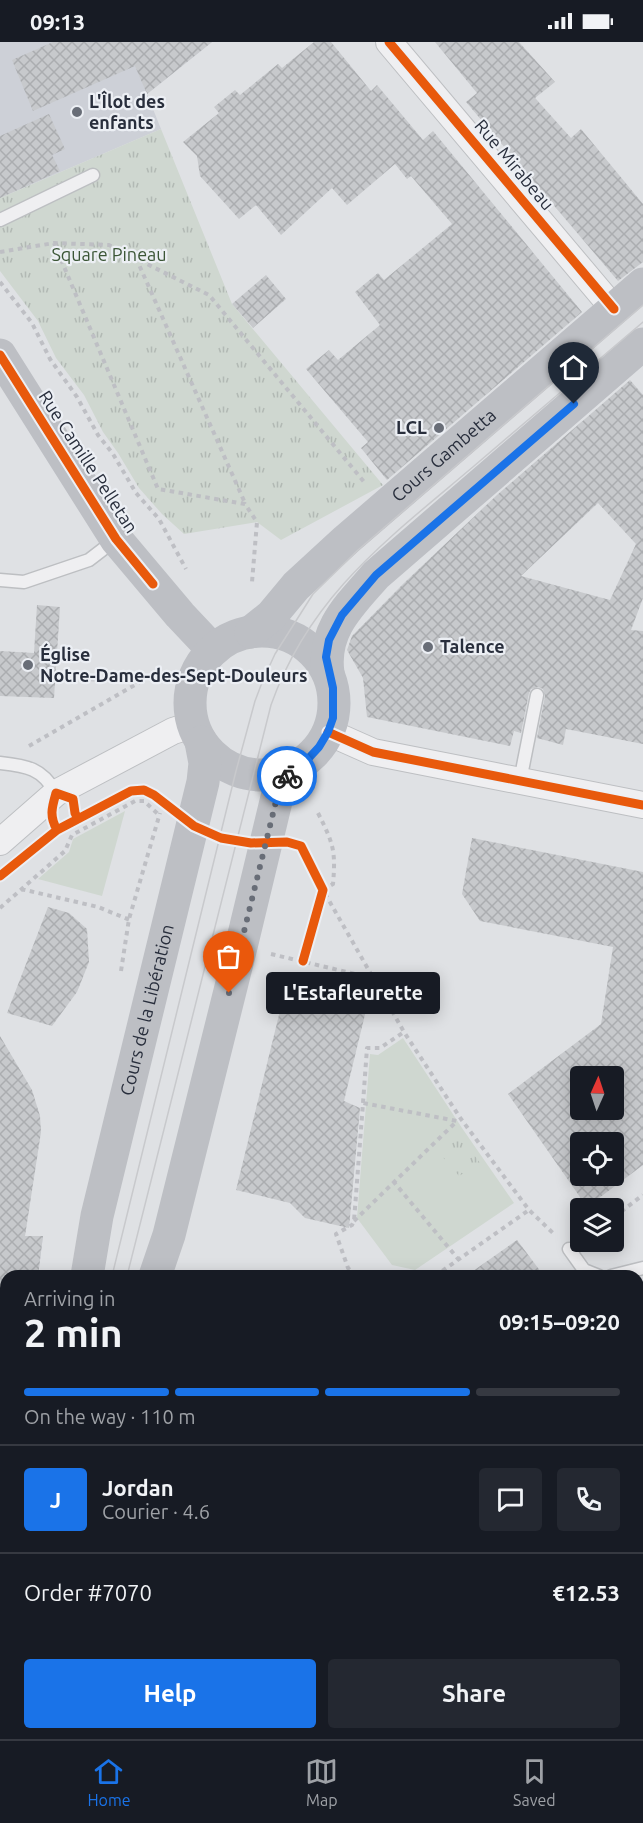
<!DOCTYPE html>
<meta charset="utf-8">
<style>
body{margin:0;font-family:Ubuntu,sans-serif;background:#242831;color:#f1f3f6;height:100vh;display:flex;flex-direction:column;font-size:22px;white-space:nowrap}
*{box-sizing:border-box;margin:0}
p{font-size:20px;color:#9ea1a6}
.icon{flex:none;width:33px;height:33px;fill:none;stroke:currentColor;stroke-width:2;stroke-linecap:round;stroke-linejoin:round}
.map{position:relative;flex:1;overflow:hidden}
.drawer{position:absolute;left:0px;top:1228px;width:644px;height:470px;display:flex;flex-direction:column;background:#171b24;border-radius:18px 18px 0 0;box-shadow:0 3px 15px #0003}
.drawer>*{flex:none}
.needle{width:39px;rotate:3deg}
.controls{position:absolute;left:570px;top:1024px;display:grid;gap:12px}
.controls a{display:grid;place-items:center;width:54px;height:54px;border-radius:6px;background:#171b24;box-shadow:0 3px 15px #0003;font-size:30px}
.pin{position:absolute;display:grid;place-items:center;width:51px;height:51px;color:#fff;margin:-62px -26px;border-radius:50% 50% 50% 0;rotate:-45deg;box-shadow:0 0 6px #0007}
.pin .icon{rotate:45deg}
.courier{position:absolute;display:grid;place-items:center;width:60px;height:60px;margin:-30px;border:4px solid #1a73e8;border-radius:50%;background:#fff;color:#222;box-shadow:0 2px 8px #0007}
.bubble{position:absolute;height:42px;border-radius:6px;background:#171b24;box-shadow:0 3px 15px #0003;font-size:20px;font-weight:700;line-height:42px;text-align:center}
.overview em{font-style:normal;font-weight:700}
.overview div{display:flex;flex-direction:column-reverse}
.overview{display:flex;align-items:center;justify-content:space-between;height:102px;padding:0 24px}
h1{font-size:39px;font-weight:700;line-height:45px}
.bar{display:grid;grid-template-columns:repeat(4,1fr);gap:9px 6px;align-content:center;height:72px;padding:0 24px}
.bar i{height:8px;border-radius:4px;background:#363941}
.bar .on{background:#1a73e8}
.bar p{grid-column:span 4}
.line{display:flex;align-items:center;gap:15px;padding:0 24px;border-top:2px solid #363941}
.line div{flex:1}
.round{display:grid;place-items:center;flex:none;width:63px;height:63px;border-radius:6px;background:#242831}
.action{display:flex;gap:12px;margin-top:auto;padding:12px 24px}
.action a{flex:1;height:69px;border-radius:6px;background:#1a73e8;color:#fff;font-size:24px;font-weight:700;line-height:69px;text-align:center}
.action a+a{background:#242831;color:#f1f3f6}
.status{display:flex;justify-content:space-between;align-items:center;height:42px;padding:0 30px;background:#171b24;direction:ltr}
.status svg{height:16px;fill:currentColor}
.dock{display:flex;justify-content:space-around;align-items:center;height:84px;border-top:2px solid #363941;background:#171b24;font-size:16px;color:#9ea1a6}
.dock a{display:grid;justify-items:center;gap:3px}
.dock .on{color:#1a73e8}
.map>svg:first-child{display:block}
.built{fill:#cdd0d7}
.grass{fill:#cfd7d0}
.park{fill:url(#park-tufts)}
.building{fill:url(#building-cross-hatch);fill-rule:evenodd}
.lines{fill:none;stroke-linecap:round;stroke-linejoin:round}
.lane-casing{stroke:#bdbfc2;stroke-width:15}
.street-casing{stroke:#bdbfc2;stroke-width:28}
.path{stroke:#bebfc4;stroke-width:4;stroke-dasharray:4.5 4.5;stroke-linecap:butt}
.lane{stroke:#efeff1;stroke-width:12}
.street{stroke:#efeff1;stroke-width:26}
.secondary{stroke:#bdbfc4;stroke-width:33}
.tram{stroke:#c8c9cc;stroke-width:1.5}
.cycleway-casing{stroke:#eceff4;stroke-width:13}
.cycleway{stroke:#e8590c;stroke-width:9}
.done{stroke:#686d77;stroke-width:6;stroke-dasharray:0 10.8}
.route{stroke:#1a73e8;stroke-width:8}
.poi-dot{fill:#686d77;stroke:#eceff4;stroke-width:2}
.labels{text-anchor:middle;stroke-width:4.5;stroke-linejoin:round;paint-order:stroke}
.poi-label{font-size:18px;font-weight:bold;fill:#282e3c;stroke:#eceff4;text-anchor:start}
.street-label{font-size:18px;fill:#282e3c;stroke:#eceff4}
.park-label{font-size:18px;fill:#3b5636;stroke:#eceff4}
</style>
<div class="status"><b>09:13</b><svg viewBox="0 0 49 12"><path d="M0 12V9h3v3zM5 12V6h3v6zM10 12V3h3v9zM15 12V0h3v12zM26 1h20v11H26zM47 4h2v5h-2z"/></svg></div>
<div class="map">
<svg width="643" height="1697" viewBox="0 0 643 1697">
<defs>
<pattern id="park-tufts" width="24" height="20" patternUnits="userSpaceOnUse" patternTransform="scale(1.5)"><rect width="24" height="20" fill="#cfd7d0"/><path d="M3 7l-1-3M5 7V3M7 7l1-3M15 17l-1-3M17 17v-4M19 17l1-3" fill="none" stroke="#b2b9b4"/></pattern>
<pattern id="building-cross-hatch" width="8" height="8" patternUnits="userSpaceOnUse" patternTransform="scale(1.5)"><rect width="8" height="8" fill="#c7c9cc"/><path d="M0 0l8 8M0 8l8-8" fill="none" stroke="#abadb0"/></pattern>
</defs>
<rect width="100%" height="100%" fill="#dfe1e4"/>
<path class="built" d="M 0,0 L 212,0 L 147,52 L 161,87 L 0,156 Z
M 43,1194 L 38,1234 L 6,1234 L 6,1481 L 0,1481 L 0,1195 Z"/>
<path class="grass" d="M 125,769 L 102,854 L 38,837 L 69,810 L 73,797 Z
M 403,996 L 462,1086 L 514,1161 L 415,1228 L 392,1223 L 357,1176 L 370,1012 L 378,1013 Z"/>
<path class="park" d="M 161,87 L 232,262 L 383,443 L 281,498 L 257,480 L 184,492 L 162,472 L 139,446 L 118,411 L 103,390 L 84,353 L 56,316 L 38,279 L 0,229 L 0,156 Z
M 455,1087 L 480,1121 L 459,1134 L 435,1106 Z"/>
<path class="building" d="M 53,0 L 212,0 L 147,52 L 135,24 L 33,69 L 12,18 Z
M 314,0 L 331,0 L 371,49 L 377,43 L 423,98 L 433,89 L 582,270 L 387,438 L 361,406 L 368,400 L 306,327 L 329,308 L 338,318 L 380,283 L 355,250 L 378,231 L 384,238 L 452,182 L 411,134 L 407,137 L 395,122 L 347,163 L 332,146 L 281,193 L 256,163 L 239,177 L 200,134 L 197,114 L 183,100 L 219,71 L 214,65 L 235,48 L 240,53 L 278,22 L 282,26 Z
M 435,0 L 519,0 L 555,40 L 535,56 L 571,96 L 581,87 L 643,162 L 643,220 L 618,239 L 466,60 L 477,51 Z
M 49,72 L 65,107 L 52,113 L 60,129 L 0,156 L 0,94 Z
M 266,233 L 286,257 L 253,286 L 232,262 Z
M 630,338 L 643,353 L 643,556 L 631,588 L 643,589 L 643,702 L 566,687 L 563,703 L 537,696 L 545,654 L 543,647 L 538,645 L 531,647 L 529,651 L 521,691 L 514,689 L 510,704 L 367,675 L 363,636 L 347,608 L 352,594 L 403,542 L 497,453 ZM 598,461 L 636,502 L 610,558 L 521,534 Z
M 37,563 L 60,565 L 54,656 L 0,654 L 0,609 L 34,611 Z
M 472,796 L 643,830 L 643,1123 L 587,1165 L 508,1052 L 601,982 L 613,905 L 480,879 L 462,852 ZM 580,1035 L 614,1035 L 614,1068 L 580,1068 ZM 580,1101 L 614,1101 L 614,1134 L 580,1134 Z
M 48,865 L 69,871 L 87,887 L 89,920 L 77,950 L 52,984 L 7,971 Z
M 289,932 L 370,952 L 344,1059 L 360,1066 L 349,1186 L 305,1176 L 290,1161 L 236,1148 Z
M 0,994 L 32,1048 L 40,1074 L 41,1090 L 25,1194 L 43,1194 L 38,1234 L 6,1234 L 6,1262 L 0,1262 Z
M 517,1198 L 544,1234 L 466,1234 Z"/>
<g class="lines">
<defs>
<path id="lane" d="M 0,178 L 93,133
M 0,538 L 24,540 L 89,518 L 115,498
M 0,721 C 27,724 42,726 56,751
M 520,739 L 537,653
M 569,1207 L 584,1228 L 599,1234
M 611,1234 L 643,1226"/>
<path id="street" d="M 389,0 L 614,267
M 328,690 L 373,710 L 643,763
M 0,800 L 56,751 L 173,689 L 192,683
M 638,1680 L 643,1642"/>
</defs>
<use href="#lane" class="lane-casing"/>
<use href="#street" class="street-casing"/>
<path class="path" d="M 54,201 L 158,447 L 245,462 L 257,480 L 252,540
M 0,210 L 54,201 L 109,203 L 209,253 L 365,441
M 136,216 L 245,461
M 0,240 L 32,281 L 50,317 L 77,355 L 98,393 L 113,412 L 136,451 L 159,477 L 186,527
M 55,635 L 139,640
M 29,704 L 140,640
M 318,771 C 333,801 336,808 333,842 L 323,848 L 404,990 L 461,1077 L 529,1168 L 555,1193
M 21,847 L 98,865 L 130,878
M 0,866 L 65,809 L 72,793 L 135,759 L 144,759 L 159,773
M 271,912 L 372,936
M 121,929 L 129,877 L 160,771
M 363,1061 L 367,1006 L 380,1006 L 404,990
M 393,1139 L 459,1218
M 614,1175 L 643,1153
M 354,1179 L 456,1080
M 356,1234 L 348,1226 L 336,1192 L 352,1183 L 354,1179 L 363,1061 L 457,1079 L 461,1077
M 435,1234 L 529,1168
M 105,1692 L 109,1697"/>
<use href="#lane" class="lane"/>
<use href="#street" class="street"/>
<g class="secondary">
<path d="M 0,313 L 116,497 L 180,573 L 213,608"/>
<circle cx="262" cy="661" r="72"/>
<path id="s1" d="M 251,590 L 271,574 L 296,544 L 346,498 L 643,242"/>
<path d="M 328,631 C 322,588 350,563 376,533 L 643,302"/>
<path id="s2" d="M 87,1234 L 97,1174 L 203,740 L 205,721 L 201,700"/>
<path d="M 155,1234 L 169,1193 L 241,905 L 278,751 L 282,740 L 292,727"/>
<path d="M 0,1684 L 6,1658"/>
<path d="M 12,1697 C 29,1690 44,1692 61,1697"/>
</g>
<path class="tram" d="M 112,1234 L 236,729 L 255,659 L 263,638 L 275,612 L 313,552 L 358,508 L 643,263
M 127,1234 L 271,663 C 310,553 388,497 474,424 C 530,376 587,328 643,280
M 20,1697 L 20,1692
M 36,1697 L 37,1692"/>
<defs>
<path id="cycleway" d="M 389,0 L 614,267
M 0,313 L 116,497 L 153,542
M 328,690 L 373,710 L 643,763
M 57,788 C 49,774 52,765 56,751 L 73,757 L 75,771 L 78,777
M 0,834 L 57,788 L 131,749 L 144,748 L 154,753 L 194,784 L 221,796 L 251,801 L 287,800 L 301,804 L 323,848 L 303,919"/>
</defs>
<use href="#cycleway" class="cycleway-casing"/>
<use href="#cycleway" class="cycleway"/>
</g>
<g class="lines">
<path class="done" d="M 229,951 L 278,751 L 287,734"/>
<path class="route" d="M 287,734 L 292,728 L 307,718 L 319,705 L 328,690 L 333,676 L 333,646 L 326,615 L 329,598 L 342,573 L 376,533 L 574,362"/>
</g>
<g class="poi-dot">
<circle cx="77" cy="70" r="6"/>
<circle cx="439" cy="386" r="6"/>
<circle cx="428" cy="605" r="6"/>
<circle cx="28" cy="623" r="6"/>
</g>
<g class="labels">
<g class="poi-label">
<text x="89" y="66">L'Îlot des<tspan x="89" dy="21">enfants</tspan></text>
<text x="427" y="392" text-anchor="end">LCL</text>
<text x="440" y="611">Talence</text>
<text x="40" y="619">Église<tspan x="40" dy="21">Notre-Dame-des-Sept-Douleurs</tspan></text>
</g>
<g class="street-label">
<text transform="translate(514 123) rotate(50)" y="6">Rue Mirabeau</text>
<text dy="6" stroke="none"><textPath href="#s1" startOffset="262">Cours Gambetta</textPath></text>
<text transform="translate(88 420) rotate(57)" y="6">Rue Camille Pelletan</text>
<text dy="6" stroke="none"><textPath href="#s2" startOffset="273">Cours de la Libération</textPath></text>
</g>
<g class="park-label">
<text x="109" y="219">Square Pineau</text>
</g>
</g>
</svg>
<div class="controls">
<a><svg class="needle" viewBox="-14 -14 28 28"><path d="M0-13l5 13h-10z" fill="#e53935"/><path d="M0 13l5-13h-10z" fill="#9ea1a6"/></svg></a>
<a><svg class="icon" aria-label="locate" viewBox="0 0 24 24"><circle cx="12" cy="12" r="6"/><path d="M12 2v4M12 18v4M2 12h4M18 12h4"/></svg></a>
<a><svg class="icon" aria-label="layers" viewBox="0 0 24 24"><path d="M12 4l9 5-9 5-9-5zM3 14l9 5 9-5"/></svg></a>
</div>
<div class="pin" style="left:229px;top:951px;background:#ea580c"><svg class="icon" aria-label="bag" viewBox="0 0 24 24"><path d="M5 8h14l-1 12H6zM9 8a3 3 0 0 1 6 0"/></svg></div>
<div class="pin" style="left:574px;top:362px;background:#1f2937"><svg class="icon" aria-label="home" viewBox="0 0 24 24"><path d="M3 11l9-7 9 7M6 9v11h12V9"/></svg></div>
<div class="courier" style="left:287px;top:734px"><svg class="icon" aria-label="bike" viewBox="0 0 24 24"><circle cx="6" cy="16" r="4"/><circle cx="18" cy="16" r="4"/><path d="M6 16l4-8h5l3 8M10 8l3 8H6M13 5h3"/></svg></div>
<div class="bubble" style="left:266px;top:930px;width:174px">L'Estafleurette</div>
<section class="drawer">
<div class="overview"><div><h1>2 min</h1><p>Arriving in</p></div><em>09:15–09:20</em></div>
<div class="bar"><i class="on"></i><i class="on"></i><i class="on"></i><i></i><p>On the way · 110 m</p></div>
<div class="line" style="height:108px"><b class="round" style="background:#1a73e8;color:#fff">J</b><div><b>Jordan</b><p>Courier · 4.6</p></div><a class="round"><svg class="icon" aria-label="chat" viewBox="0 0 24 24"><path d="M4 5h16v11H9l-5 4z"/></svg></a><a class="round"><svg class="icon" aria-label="phone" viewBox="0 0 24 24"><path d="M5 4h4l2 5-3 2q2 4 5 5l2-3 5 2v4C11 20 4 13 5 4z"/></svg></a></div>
<div class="line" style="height:78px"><div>Order #7070</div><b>€12.53</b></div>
<div class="action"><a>Help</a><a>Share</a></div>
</section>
</div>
<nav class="dock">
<a class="on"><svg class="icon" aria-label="home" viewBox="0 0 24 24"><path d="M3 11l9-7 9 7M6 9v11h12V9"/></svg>Home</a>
<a><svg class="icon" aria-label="map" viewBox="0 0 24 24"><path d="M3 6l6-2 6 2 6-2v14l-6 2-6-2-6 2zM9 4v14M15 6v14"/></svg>Map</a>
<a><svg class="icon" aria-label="saved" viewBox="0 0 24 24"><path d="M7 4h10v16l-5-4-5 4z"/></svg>Saved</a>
</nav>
